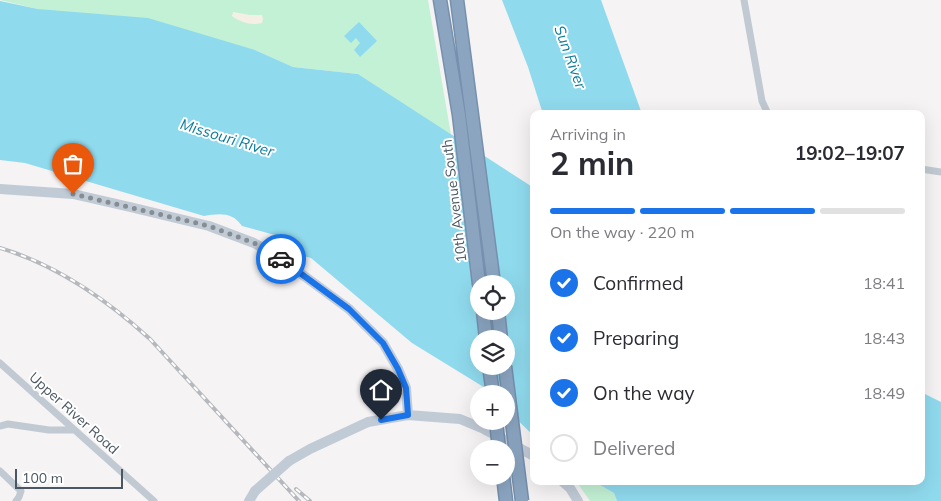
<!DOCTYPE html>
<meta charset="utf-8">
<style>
body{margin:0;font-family:Mulish,sans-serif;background:#f2f2f3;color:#2b2b33;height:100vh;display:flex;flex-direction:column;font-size:19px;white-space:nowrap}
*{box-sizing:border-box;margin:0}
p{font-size:16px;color:#7c7c81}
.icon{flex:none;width:28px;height:28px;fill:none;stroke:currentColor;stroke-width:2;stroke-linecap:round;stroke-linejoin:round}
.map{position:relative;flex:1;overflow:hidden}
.sheet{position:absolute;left:530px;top:110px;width:395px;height:375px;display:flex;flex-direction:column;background:#fff;border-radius:10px;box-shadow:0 5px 20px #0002}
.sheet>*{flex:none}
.fabs{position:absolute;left:470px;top:275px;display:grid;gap:10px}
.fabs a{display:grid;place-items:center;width:45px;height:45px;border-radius:50%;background:#fff;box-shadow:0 5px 20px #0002;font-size:25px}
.scale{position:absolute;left:15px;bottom:12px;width:108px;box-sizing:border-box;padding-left:5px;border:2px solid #4a5661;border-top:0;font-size:14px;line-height:18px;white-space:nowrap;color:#4a5661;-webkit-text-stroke:4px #fff;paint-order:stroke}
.pin{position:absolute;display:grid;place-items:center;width:42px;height:42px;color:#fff;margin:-51px -21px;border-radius:50% 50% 50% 0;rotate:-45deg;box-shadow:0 0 5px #0007}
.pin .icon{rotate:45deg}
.courier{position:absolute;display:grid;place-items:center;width:50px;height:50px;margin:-25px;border:4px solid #1a73e8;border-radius:50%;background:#fff;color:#222;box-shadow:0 1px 6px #0007}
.overview em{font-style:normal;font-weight:700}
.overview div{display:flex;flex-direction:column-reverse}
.overview{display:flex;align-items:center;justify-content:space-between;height:85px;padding:0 20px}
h1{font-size:32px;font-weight:700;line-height:38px}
.bar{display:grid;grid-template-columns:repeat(4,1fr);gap:8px 5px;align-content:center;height:60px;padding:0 20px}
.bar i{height:6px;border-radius:4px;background:#e1e1e2}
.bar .active{background:#1a73e8}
.bar p{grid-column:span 4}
ol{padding:0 20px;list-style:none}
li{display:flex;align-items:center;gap:15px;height:55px}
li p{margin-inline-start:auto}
li .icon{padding:5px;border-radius:50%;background:#1a73e8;color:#fff;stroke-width:4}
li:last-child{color:#7c7c81}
li i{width:28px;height:28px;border:2px solid #e1e1e2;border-radius:50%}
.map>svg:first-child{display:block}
.green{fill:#c3f1d5}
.sand{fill:#f5f0e5}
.water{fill:#90daee;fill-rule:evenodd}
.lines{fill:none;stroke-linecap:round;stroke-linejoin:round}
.highway-casing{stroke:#7690ad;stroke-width:15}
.street{stroke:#c1cad2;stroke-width:7}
.secondary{stroke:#c1cbd6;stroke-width:10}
.highway{stroke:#8ba5c1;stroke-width:12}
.rail-casing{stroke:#b5b8bd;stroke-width:4}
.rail{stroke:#fff;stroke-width:2;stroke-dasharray:5.5;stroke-linecap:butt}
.highway-bridge-casing{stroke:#7690ad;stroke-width:15;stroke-linecap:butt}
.secondary-bridge{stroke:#c1cbd6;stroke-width:10}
.highway-bridge{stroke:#8ba5c1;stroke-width:12}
.done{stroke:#868d94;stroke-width:5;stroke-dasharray:0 9}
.route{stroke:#1a73e8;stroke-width:6}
.labels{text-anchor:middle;stroke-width:4;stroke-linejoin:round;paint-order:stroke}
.street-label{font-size:14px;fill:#4a5661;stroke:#fff}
.water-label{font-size:15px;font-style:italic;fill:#0c7c9b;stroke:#fff}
</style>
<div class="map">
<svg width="941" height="501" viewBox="0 0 941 501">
<rect width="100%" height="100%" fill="#f5f3f3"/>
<path class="green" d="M 0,0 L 428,0 L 451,135 L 358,74 L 293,67 L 255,50 L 38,9 Z
M 576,481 L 593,481 L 614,493 L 617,501 L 590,501 Z"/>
<path class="sand" d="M 233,12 L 250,15 L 262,15 L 263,19 L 262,23 C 252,26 240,22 232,16 Z"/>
<path class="water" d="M 502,0 L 601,0 L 642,114 L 543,114 L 528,67 Z
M 0,1 L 38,9 L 148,18 L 255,50 L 293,67 L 358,74 L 534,188 L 534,436 L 506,409 L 506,394 L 490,394 L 482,386 L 412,343 L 311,258 L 296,254 L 280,241 L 282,237 L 242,226 C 233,212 219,213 204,216 L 25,163 L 0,160 ZM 479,284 L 506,284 L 506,311 L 479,311 ZM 479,339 L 506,339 L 506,366 L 479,366 Z
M 359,22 L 377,41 L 360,57 L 354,50 L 360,43 L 356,38 L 351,43 L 344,36 Z
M 921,392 L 941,402 L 941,501 L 617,501 L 614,493 L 593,481 L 921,481 Z"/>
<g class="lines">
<defs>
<path id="highway" d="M 440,0 L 459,115 L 479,284
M 457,0 L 494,284
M 483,311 L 486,339
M 498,311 L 501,339
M 489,366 L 493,394
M 503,476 L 506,501"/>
</defs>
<use href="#highway" class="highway-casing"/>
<path class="street" d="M 744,0 L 762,101 L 768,114
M 921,169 L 941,172
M 0,363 L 154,501
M 0,426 L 8,424 L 49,430 L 74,430
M 0,471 L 21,491 L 19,497 L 16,501"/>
<path class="secondary" d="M 0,189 L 73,194 L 130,207 L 209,226 L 254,243 L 277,256 L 349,309 L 383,343 L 398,369 L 406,388 L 408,415
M 289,461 L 310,449 L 368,422 L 408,415 L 460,419 L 484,429 L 534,456
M 562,481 L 570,488 L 578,501
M 249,501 L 255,491"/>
<use href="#highway" class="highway"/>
<defs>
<path id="rail" d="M 0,248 C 57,265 106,299 150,339 L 299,501
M 296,489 L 310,501"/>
</defs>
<use href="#rail" class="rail-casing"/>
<use href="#rail" class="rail"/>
<defs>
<path id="highway-bridge" d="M 505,366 L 522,501
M 496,421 L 499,449"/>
</defs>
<use href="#highway-bridge" class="highway-bridge-casing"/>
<path class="secondary-bridge" d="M 255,491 L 289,461"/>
<use href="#highway-bridge" class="highway-bridge"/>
</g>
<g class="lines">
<path class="done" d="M 73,194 L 209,226 L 254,243 L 281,259"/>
<path class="route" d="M 281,259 L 349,309 L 383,343 L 398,369 L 406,388 L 408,415 L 381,420"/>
</g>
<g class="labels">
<g class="street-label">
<text transform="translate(454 201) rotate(-97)" y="5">10th Avenue South</text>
<text transform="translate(74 413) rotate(42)" y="5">Upper River Road</text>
</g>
<g class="water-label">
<text transform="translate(570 57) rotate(70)" y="5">Sun River</text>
<text transform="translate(227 138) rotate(17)" y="5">Missouri River</text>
</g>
</g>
</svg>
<div class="fabs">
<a><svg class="icon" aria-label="locate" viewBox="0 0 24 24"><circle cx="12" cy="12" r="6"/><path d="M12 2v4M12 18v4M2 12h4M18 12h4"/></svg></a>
<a><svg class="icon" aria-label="layers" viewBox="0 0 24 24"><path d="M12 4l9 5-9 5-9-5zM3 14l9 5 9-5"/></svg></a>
<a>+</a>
<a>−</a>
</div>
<div class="scale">100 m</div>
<div class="pin" style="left:73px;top:194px;background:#ea580c"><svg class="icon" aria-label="bag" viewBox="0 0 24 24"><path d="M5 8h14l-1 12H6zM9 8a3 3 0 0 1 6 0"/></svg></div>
<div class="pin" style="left:381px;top:420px;background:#1f2937"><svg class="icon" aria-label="home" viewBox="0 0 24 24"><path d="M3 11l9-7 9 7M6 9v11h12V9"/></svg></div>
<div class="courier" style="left:281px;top:259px"><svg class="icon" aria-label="car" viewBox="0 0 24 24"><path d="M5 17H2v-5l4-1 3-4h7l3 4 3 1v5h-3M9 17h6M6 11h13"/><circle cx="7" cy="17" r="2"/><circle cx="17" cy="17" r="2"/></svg></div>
<section class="sheet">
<div class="overview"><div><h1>2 min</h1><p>Arriving in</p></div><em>19:02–19:07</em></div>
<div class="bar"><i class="active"></i><i class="active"></i><i class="active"></i><i></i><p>On the way · 220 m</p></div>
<ol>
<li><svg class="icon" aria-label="check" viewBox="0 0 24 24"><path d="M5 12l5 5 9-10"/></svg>Confirmed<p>18:41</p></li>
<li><svg class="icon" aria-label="check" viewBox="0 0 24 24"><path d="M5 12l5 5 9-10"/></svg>Preparing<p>18:43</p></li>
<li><svg class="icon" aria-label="check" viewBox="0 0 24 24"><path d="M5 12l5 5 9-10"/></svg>On the way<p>18:49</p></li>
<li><i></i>Delivered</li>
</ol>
</section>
</div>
